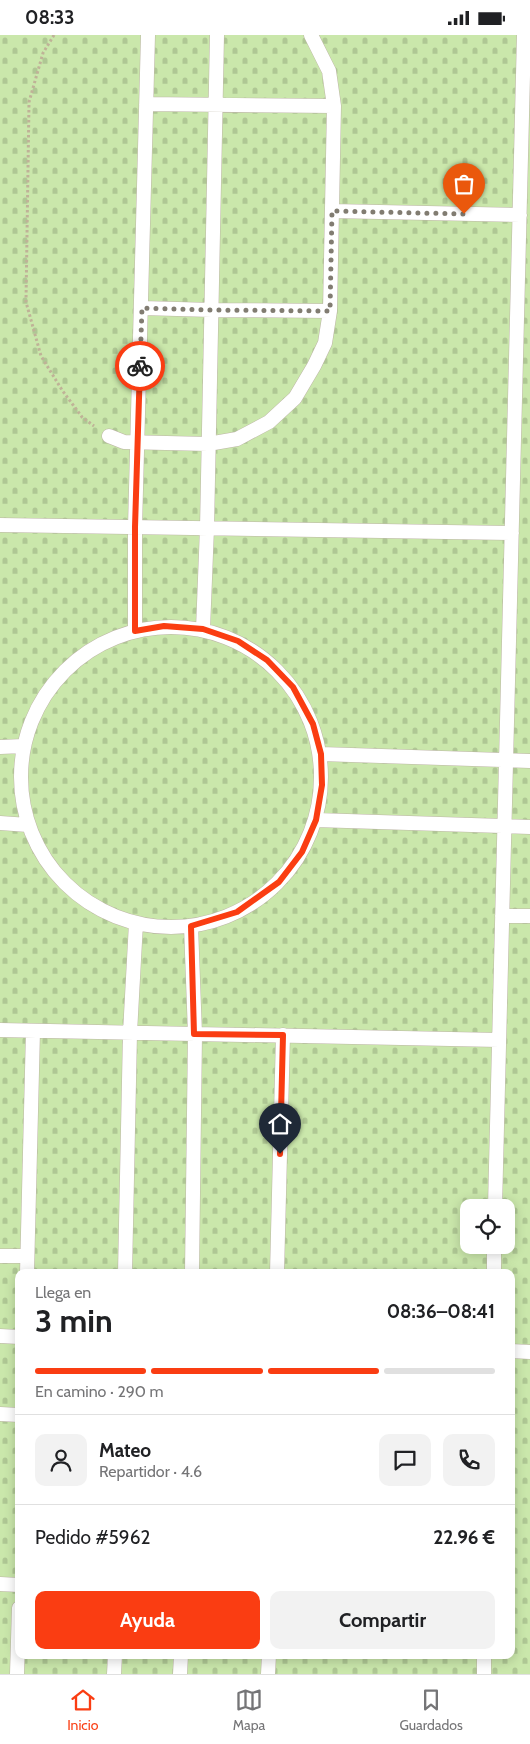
<!DOCTYPE html>
<html lang="es">
<meta charset="utf-8">
<style>
body{margin:0;font-family:Cabin,sans-serif;background:#f2f2f2;color:#202124;height:100vh;display:flex;flex-direction:column;font-size:19px;white-space:nowrap}
*{box-sizing:border-box;margin:0}
p{font-size:16px;color:#757577}
.icon{flex:none;width:28px;height:28px;fill:none;stroke:currentColor;stroke-width:2;stroke-linecap:round;stroke-linejoin:round}
.map{position:relative;flex:1;overflow:hidden}
.details{position:absolute;left:15px;top:1234px;width:500px;height:390px;display:flex;flex-direction:column;background:#fff;border-radius:10px;box-shadow:0 2px 12px #0003}
.details>*{flex:none}
.tools{position:absolute;left:460px;top:1164px;display:grid;gap:10px}
.tools a{display:grid;place-items:center;width:55px;height:55px;border-radius:10px;background:#fff;box-shadow:0 2px 12px #0003;font-size:25px}
.pin{position:absolute;display:grid;place-items:center;width:42px;height:42px;color:#fff;margin:-51px -21px;border-radius:50% 50% 50% 0;rotate:-45deg;box-shadow:0 0 5px #0007}
.pin .icon{rotate:45deg}
.courier{position:absolute;display:grid;place-items:center;width:50px;height:50px;margin:-25px;border:4px solid #fa3d12;border-radius:50%;background:#fff;color:#222;box-shadow:0 1px 6px #0007}
.overview em{font-style:normal;font-weight:700}
.overview div{display:flex;flex-direction:column-reverse}
.overview{display:flex;align-items:center;justify-content:space-between;height:85px;padding:0 20px}
h1{font-size:32px;font-weight:700;line-height:38px}
.bar{display:grid;grid-template-columns:repeat(4,1fr);gap:8px 5px;align-content:center;height:60px;padding:0 20px}
.bar i{height:6px;border-radius:4px;background:#e0e0e0}
.bar .on{background:#fa3d12}
.bar p{grid-column:span 4}
.line{display:flex;align-items:center;gap:12px;padding:0 20px;border-top:1px solid #e0e0e0}
.line div{flex:1}
.round{display:grid;place-items:center;flex:none;width:52px;height:52px;border-radius:10px;background:#f2f2f2}
.primary-button{display:flex;gap:10px;margin-top:auto;padding:10px 20px}
.primary-button a{flex:1;height:58px;border-radius:10px;background:#fa3d12;color:#fff;font-size:20px;font-weight:700;line-height:58px;text-align:center}
.primary-button a+a{background:#f2f2f2;color:#202124}
.status{display:flex;justify-content:space-between;align-items:center;height:35px;padding:0 25px;background:#fff;direction:ltr}
.status svg{height:14px;fill:currentColor}
.dock{display:flex;justify-content:space-around;align-items:center;height:70px;border-top:1px solid #e0e0e0;background:#fff;font-size:14px;color:#757577}
.dock a{display:grid;justify-items:center;gap:2px}
.dock .on{color:#fa3d12}
.map>svg:first-child{display:block}
.cemetery{fill:url(#cemetery-stones);fill-rule:evenodd}
.lines{fill:none;stroke-linecap:round;stroke-linejoin:round}
.lane-casing{stroke:#bdb6a6;stroke-width:15}
.path{stroke:#bfb297;stroke-width:3;stroke-dasharray:2.5 2.5;stroke-linecap:butt}
.lane{stroke:#fff;stroke-width:14}
.done{stroke:#817c71;stroke-width:5;stroke-dasharray:0 9}
.route{stroke:#fa3d12;stroke-width:6}
</style>
<div class="status"><b>08:33</b><svg viewBox="0 0 49 12"><path d="M0 12V9h3v3zM5 12V6h3v6zM10 12V3h3v9zM15 12V0h3v12zM26 1h20v11H26zM47 4h2v5h-2z"/></svg></div>
<div class="map">
<svg width="530" height="1639" viewBox="0 0 530 1639">
<defs>
<pattern id="cemetery-stones" width="16" height="16" patternUnits="userSpaceOnUse" patternTransform="scale(1.25)"><rect width="16" height="16" fill="#cae7ab"/><path d="M2 7V4a2 2 0 0 1 4 0v3zM10 15v-3a2 2 0 0 1 4 0v3z" fill="#afc794"/></pattern>
</defs>
<rect width="100%" height="100%" fill="#f2eee3"/>
<path class="cemetery" d="M 0,0 L 530,0 L 530,1639 L 0,1639 ZM 469,1172 L 506,1172 L 506,1210 L 469,1210 ZM 19,1238 L 511,1238 L 511,1620 L 19,1620 Z"/>
<g class="lines">
<defs>
<path id="lane" d="M 146,69 L 334,71
M 332,176 L 520,180
M 142,273 L 212,275 L 330,276
M 109,401 L 124,407 L 208,409 L 237,404 L 269,387 L 295,363 L 314,331 L 325,308 L 330,276 L 334,71 L 329,36 L 311,0
M 0,490 L 512,498
M21 742a150 150 0 1 1 300 0a150 150 0 1 1-300 0Z
M 203,594 L 207,493 L 217,0
M 135,596 L 135,492 L 148,0
M 0,712 L 23,711
M 321,719 L 530,726
M 316,785 L 530,792
M 0,788 L 28,790
M 502,881 L 530,881
M 191,891 L 195,999 L 192,1238
M 0,995 L 499,1005
M 495,1172 L 524,0
M 0,1221 L 27,1221
M 27,1238 L 33,996
M 125,1238 L 130,998 L 136,888
M 277,1238 L 283,1000
M 494,1238 L 494,1210
M 0,1301 L 19,1302
M 511,1316 L 530,1317
M 0,1379 L 19,1380
M 0,1549 L 19,1550
M 17,1639 L 19,1573
M 114,1639 L 115,1620
M 180,1639 L 181,1620
M 268,1639 L 269,1620
M 484,1639 L 484,1620"/>
</defs>
<use href="#lane" class="lane-casing"/>
<path class="path" d="M 54,0 L 43,18 L 29,67 L 26,267 L 41,321 L 62,355 L 82,382 L 94,391"/>
<use href="#lane" class="lane"/>
</g>
<g class="lines">
<path class="done" d="M 140,331 L 142,273 L 212,275 L 330,276 L 332,176 L 464,179"/>
<path class="route" d="M 140,331 L 135,492 L 135,596 L 164,591 L 203,594 L 238,606 L 267,625 L 293,652 L 313,689 L 321,719 L 322,750 L 316,785 L 302,817 L 279,847 L 237,877 L 191,891 L 194,999 L 283,1000 L 280,1119"/>
</g>
</svg>
<div class="tools">
<a><svg class="icon" aria-label="locate" viewBox="0 0 24 24"><circle cx="12" cy="12" r="6"/><path d="M12 2v4M12 18v4M2 12h4M18 12h4"/></svg></a>
</div>
<div class="pin" style="left:464px;top:179px;background:#ea580c"><svg class="icon" aria-label="bag" viewBox="0 0 24 24"><path d="M5 8h14l-1 12H6zM9 8a3 3 0 0 1 6 0"/></svg></div>
<div class="pin" style="left:280px;top:1119px;background:#1f2937"><svg class="icon" aria-label="home" viewBox="0 0 24 24"><path d="M3 11l9-7 9 7M6 9v11h12V9"/></svg></div>
<div class="courier" style="left:140px;top:331px"><svg class="icon" aria-label="bike" viewBox="0 0 24 24"><circle cx="6" cy="16" r="4"/><circle cx="18" cy="16" r="4"/><path d="M6 16l4-8h5l3 8M10 8l3 8H6M13 5h3"/></svg></div>
<section class="details">
<div class="overview"><div><h1>3 min</h1><p>Llega en</p></div><em>08:36–08:41</em></div>
<div class="bar"><i class="on"></i><i class="on"></i><i class="on"></i><i></i><p>En camino · 290 m</p></div>
<div class="line" style="height:90px"><a class="round"><svg class="icon" aria-label="person" viewBox="0 0 24 24"><circle cx="12" cy="8" r="4"/><path d="M4 21q1-7 8-7t8 7"/></svg></a><div><b>Mateo</b><p>Repartidor · 4.6</p></div><a class="round"><svg class="icon" aria-label="chat" viewBox="0 0 24 24"><path d="M4 5h16v11H9l-5 4z"/></svg></a><a class="round"><svg class="icon" aria-label="phone" viewBox="0 0 24 24"><path d="M5 4h4l2 5-3 2q2 4 5 5l2-3 5 2v4C11 20 4 13 5 4z"/></svg></a></div>
<div class="line" style="height:65px"><div>Pedido #5962</div><b>22.96 €</b></div>
<div class="primary-button"><a>Ayuda</a><a>Compartir</a></div>
</section>
</div>
<nav class="dock">
<a class="on"><svg class="icon" aria-label="home" viewBox="0 0 24 24"><path d="M3 11l9-7 9 7M6 9v11h12V9"/></svg>Inicio</a>
<a><svg class="icon" aria-label="map" viewBox="0 0 24 24"><path d="M3 6l6-2 6 2 6-2v14l-6 2-6-2-6 2zM9 4v14M15 6v14"/></svg>Mapa</a>
<a><svg class="icon" aria-label="saved" viewBox="0 0 24 24"><path d="M7 4h10v16l-5-4-5 4z"/></svg>Guardados</a>
</nav>
